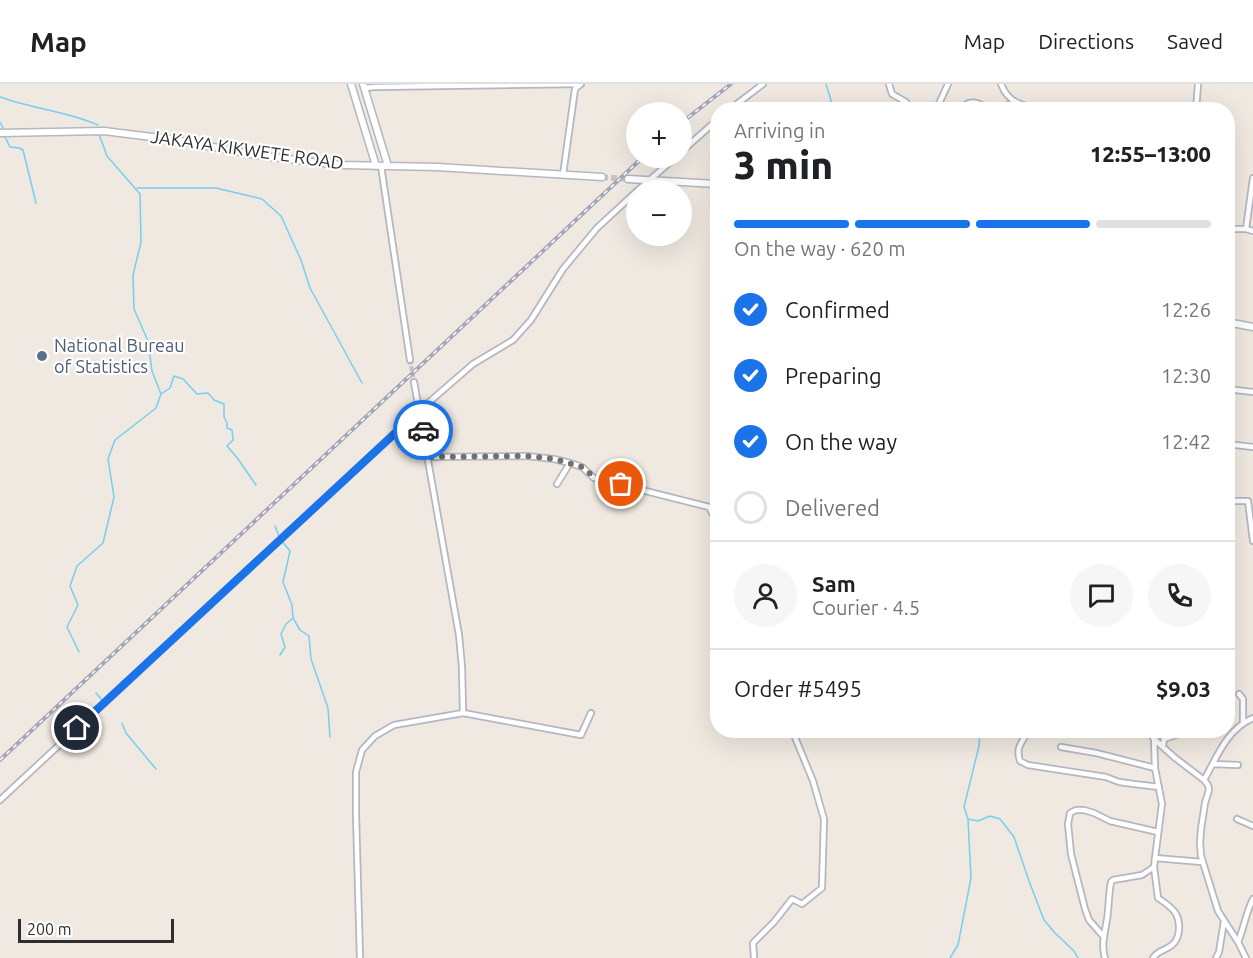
<!DOCTYPE html>
<meta charset="utf-8">
<style>
body{margin:0;font-family:Ubuntu,sans-serif;background:#f6f6f6;color:#202124;height:100vh;display:flex;flex-direction:column;font-size:22px;white-space:nowrap}
*{box-sizing:border-box;margin:0}
p{font-size:20px;color:#757577}
.icon{flex:none;width:33px;height:33px;fill:none;stroke:currentColor;stroke-width:2;stroke-linecap:round;stroke-linejoin:round}
.map{position:relative;flex:1;overflow:hidden}
.details{position:absolute;left:710px;top:18px;width:525px;height:636px;display:flex;flex-direction:column;background:#fff;border-radius:24px;box-shadow:0 6px 24px #0002}
.details>*{flex:none}
.buttons{position:absolute;left:626px;top:18px;display:grid;gap:12px}
.buttons a{display:grid;place-items:center;width:66px;height:66px;border-radius:50%;background:#fff;box-shadow:0 6px 24px #0002;font-size:30px}
.scale{position:absolute;left:18px;bottom:15px;width:156px;box-sizing:border-box;padding-left:6px;border:3px solid #2e2e2e;border-top:0;font-size:16px;line-height:21px;white-space:nowrap;color:#2e2e2e;-webkit-text-stroke:4px #fff;paint-order:stroke}
.pin{position:absolute;display:grid;place-items:center;width:51px;height:51px;color:#fff;margin:-26px;border:3px solid #fff;border-radius:50%;box-shadow:0 2px 6px #0007}
.courier{position:absolute;display:grid;place-items:center;width:60px;height:60px;margin:-30px;border:4px solid #1a73e8;border-radius:50%;background:#fff;color:#222;box-shadow:0 2px 8px #0007}
.overview em{font-style:normal;font-weight:800}
.overview div{display:flex;flex-direction:column-reverse}
.overview{display:flex;align-items:center;justify-content:space-between;height:102px;padding:0 24px}
h1{font-size:39px;font-weight:800;line-height:45px}
.bar{display:grid;grid-template-columns:repeat(4,1fr);gap:9px 6px;align-content:center;height:72px;padding:0 24px}
.bar i{height:8px;border-radius:4px;background:#e0e0e0}
.bar .selected{background:#1a73e8}
.bar p{grid-column:span 4}
.line{display:flex;align-items:center;gap:15px;padding:0 24px;border-top:2px solid #e0e0e0}
.line div{flex:1}
.round{display:grid;place-items:center;flex:none;width:63px;height:63px;border-radius:32px;background:#f6f6f6}
ol{padding:0 24px;list-style:none}
li{display:flex;align-items:center;gap:18px;height:66px}
li p{margin-inline-start:auto}
li .icon{padding:6px;border-radius:50%;background:#1a73e8;color:#fff;stroke-width:4}
li:last-child{color:#757577}
li i{width:33px;height:33px;border:3px solid #e0e0e0;border-radius:50%}
header{display:flex;align-items:center;gap:36px;box-sizing:border-box;height:84px;padding:0 30px;background:#fff;border-bottom:2px solid #e0e0e0}
header strong{font-size:28px}
nav{display:flex;gap:33px;margin-inline-start:auto;font-size:21px}
.map>svg:first-child{display:block}
.lines{fill:none;stroke-linecap:round;stroke-linejoin:round}
.stream{stroke:#75cff0;stroke-width:1.5}
.minor-tunnel{stroke:#c8c4bd;stroke-width:4.5;stroke-dasharray:4.5 2;stroke-linecap:butt}
.secondary-tunnel{stroke:#c8c4bd;stroke-width:6;stroke-dasharray:6 3;stroke-linecap:butt}
.minor-casing{stroke:#b4b7c1;stroke-width:8}
.secondary-casing{stroke:#b4b7c1;stroke-width:9}
.minor{stroke:#fff;stroke-width:4.5}
.secondary{stroke:#fff;stroke-width:6}
.rail-casing{stroke:#a3a6b8;stroke-width:4}
.rail{stroke:#fff;stroke-width:1.5;stroke-dasharray:4.5;stroke-linecap:butt}
.done{stroke:#726f6d;stroke-width:6;stroke-dasharray:0 10.8}
.route{stroke:#1a73e8;stroke-width:8}
.service-dot{fill:#5c6f8a;stroke:#fff;stroke-width:2}
.labels{text-anchor:middle;stroke-width:4.5;stroke-linejoin:round;paint-order:stroke}
.street-label{font-size:18px;fill:#2e2e2e;stroke:#fff}
.service-label{font-size:18px;fill:#4e5e75;stroke:#fff;text-anchor:start}
</style>
<header>
<strong>Map</strong>
<nav><a>Map</a><a>Directions</a><a>Saved</a></nav>
</header>
<div class="map">
<svg width="1253" height="874" viewBox="0 0 1253 874">
<rect width="100%" height="100%" fill="#efe9e1"/>
<g class="lines">
<path class="stream" d="M 826,0 L 834,26
M 0,13 C 32,25 67,27 98,41
M 0,38 L 3,44
M 5,53 L 10,63 L 19,64 L 23,66 L 36,119
M 137,104 L 216,104 L 262,115 L 281,132 L 301,176 L 310,204 L 362,299
M 161,310 L 170,304 L 174,292 L 183,295 L 197,310 L 208,309 L 214,316 L 224,320 L 224,333 L 227,339 L 227,344 L 232,346 L 233,356 L 227,362 L 238,375 L 256,401
M 275,442 L 280,455 L 290,467 L 283,498 L 292,521 L 293,534 L 300,546 L 309,552 L 311,575 L 328,624 L 330,653
M 79,568 L 67,543 L 78,521 L 70,502 L 77,482 L 103,459 L 114,413 L 108,375 L 115,356 L 156,324 L 161,310 L 152,287 L 148,257 L 134,225 L 133,191 L 141,158 L 140,110 L 107,72 L 99,50
M 280,571 L 285,563 L 281,550 L 286,540 L 292,535
M 96,609 L 103,617
M 122,639 L 126,649 L 156,685
M 980,646 L 979,662 L 964,723 L 968,735 L 978,737 L 990,732 L 1000,735 L 1014,753 L 1029,797 L 1044,836 L 1055,849 L 1074,867 L 1078,874
M 950,874 L 958,861 L 971,794 L 968,735"/>
<path class="minor-tunnel" d="M 410,276 L 414,298"/>
<path class="secondary-tunnel" d="M 602,93 L 628,95"/>
<defs>
<path id="minor" d="M 889,0 L 892,10 L 906,18
M 1001,0 C 1010,25 1034,23 1057,26
M 364,4 L 375,3 L 581,0
M 729,26 L 763,0
M 936,26 L 948,0
M 960,26 C 969,14 979,18 989,26
M 997,26 L 1015,18
M 1196,26 L 1198,0
M 681,68 L 717,36
M 381,82 L 410,276
M 563,91 L 575,5 L 581,0
M 638,106 L 675,74
M 1227,145 L 1246,145 L 1253,147
M 1246,145 L 1253,94
M 414,298 L 459,551 L 462,583 L 463,629 L 581,651 L 591,629
M 1227,305 L 1253,308
M 1227,360 L 1253,363
M 427,373 L 527,372 L 554,375 L 570,379 L 557,400
M 570,379 L 582,383 L 594,394 L 709,423 L 717,439
M 1227,417 L 1248,417 L 1253,457
M 1239,610 L 1243,615 L 1243,639
M 1028,646 C 1023,659 1015,662 1020,677 L 1028,681 L 1106,693 L 1119,698 L 1134,700 L 1159,703
M 1148,646 L 1154,655 L 1174,673 L 1204,696 L 1208,701 L 1209,706 L 1205,719 L 1201,745 L 1200,759 L 1201,772 L 1218,827 L 1238,858 L 1246,874
M 1154,655 L 1155,684 L 1162,720 L 1155,774 L 1202,778
M 1164,655 L 1190,646
M 1061,663 L 1096,669 L 1155,684
M 1163,663 L 1165,646
M 1213,680 L 1238,681
M 1204,696 C 1217,673 1227,645 1253,634
M 0,716 L 420,326 L 473,280 L 513,256 L 531,236 L 563,185 L 597,144 L 636,108
M 1237,735 L 1253,742
M 1104,853 L 1089,836 L 1085,825 L 1071,770 L 1068,740 L 1070,729 L 1076,726 L 1084,726 L 1094,729 L 1110,737 L 1158,748
M 1238,858 C 1244,844 1246,828 1253,815
M 360,874 L 356,730 L 356,688 L 362,666 L 375,652 L 394,641 L 463,629
M 754,874 L 753,859 L 774,838 L 792,815 L 802,820 L 822,804 L 824,735 L 813,697 L 792,646
M 1105,874 C 1100,858 1107,843 1108,827 C 1109,817 1109,808 1111,798 L 1113,796 L 1142,791 L 1154,783 L 1155,774
M 1153,874 C 1158,866 1165,867 1172,861 C 1180,855 1181,839 1176,830 C 1173,824 1164,818 1158,814 L 1154,783
M 1216,874 L 1219,868 L 1224,837"/>
<path id="secondary" d="M 351,0 L 376,82
M 363,0 L 388,82
M 0,49 L 104,47 L 176,56 L 256,71 L 313,78 L 343,81 L 437,83 L 602,93
M 628,95 L 717,100
M 1227,238 L 1253,243"/>
</defs>
<use href="#minor" class="minor-casing"/>
<use href="#secondary" class="secondary-casing"/>
<use href="#minor" class="minor"/>
<use href="#secondary" class="secondary"/>
<defs>
<path id="rail" d="M 681,39 L 731,0
M 0,676 L 642,74"/>
</defs>
<use href="#rail" class="rail-casing"/>
<use href="#rail" class="rail"/>
</g>
<g class="lines">
<path class="done" d="M 423,346 L 426,373 L 527,372 L 554,375 L 582,383 L 594,393 L 621,400"/>
<path class="route" d="M 77,644 L 420,326 L 423,346"/>
</g>
<circle class="service-dot" cx="42" cy="272" r="6"/>
<g class="labels">
<g class="street-label">
<text transform="translate(247 66) rotate(8)" y="6">JAKAYA KIKWETE ROAD</text>
</g>
<g class="service-label">
<text x="54" y="268">National Bureau<tspan x="54" dy="21">of Statistics</tspan></text>
</g>
</g>
</svg>
<div class="buttons">
<a>+</a>
<a>−</a>
</div>
<div class="scale">200 m</div>
<div class="pin" style="left:621px;top:400px;background:#ea580c"><svg class="icon" aria-label="bag" viewBox="0 0 24 24"><path d="M5 8h14l-1 12H6zM9 8a3 3 0 0 1 6 0"/></svg></div>
<div class="pin" style="left:77px;top:644px;background:#1f2937"><svg class="icon" aria-label="home" viewBox="0 0 24 24"><path d="M3 11l9-7 9 7M6 9v11h12V9"/></svg></div>
<div class="courier" style="left:423px;top:346px"><svg class="icon" aria-label="car" viewBox="0 0 24 24"><path d="M5 17H2v-5l4-1 3-4h7l3 4 3 1v5h-3M9 17h6M6 11h13"/><circle cx="7" cy="17" r="2"/><circle cx="17" cy="17" r="2"/></svg></div>
<section class="details">
<div class="overview"><div><h1>3 min</h1><p>Arriving in</p></div><em>12:55–13:00</em></div>
<div class="bar"><i class="selected"></i><i class="selected"></i><i class="selected"></i><i></i><p>On the way · 620 m</p></div>
<ol>
<li><svg class="icon" aria-label="check" viewBox="0 0 24 24"><path d="M5 12l5 5 9-10"/></svg>Confirmed<p>12:26</p></li>
<li><svg class="icon" aria-label="check" viewBox="0 0 24 24"><path d="M5 12l5 5 9-10"/></svg>Preparing<p>12:30</p></li>
<li><svg class="icon" aria-label="check" viewBox="0 0 24 24"><path d="M5 12l5 5 9-10"/></svg>On the way<p>12:42</p></li>
<li><i></i>Delivered</li>
</ol>
<div class="line" style="height:108px"><a class="round"><svg class="icon" aria-label="person" viewBox="0 0 24 24"><circle cx="12" cy="8" r="4"/><path d="M4 21q1-7 8-7t8 7"/></svg></a><div><b>Sam</b><p>Courier · 4.5</p></div><a class="round"><svg class="icon" aria-label="chat" viewBox="0 0 24 24"><path d="M4 5h16v11H9l-5 4z"/></svg></a><a class="round"><svg class="icon" aria-label="phone" viewBox="0 0 24 24"><path d="M5 4h4l2 5-3 2q2 4 5 5l2-3 5 2v4C11 20 4 13 5 4z"/></svg></a></div>
<div class="line" style="height:78px"><div>Order #5495</div><b>$9.03</b></div>
</section>
</div>
